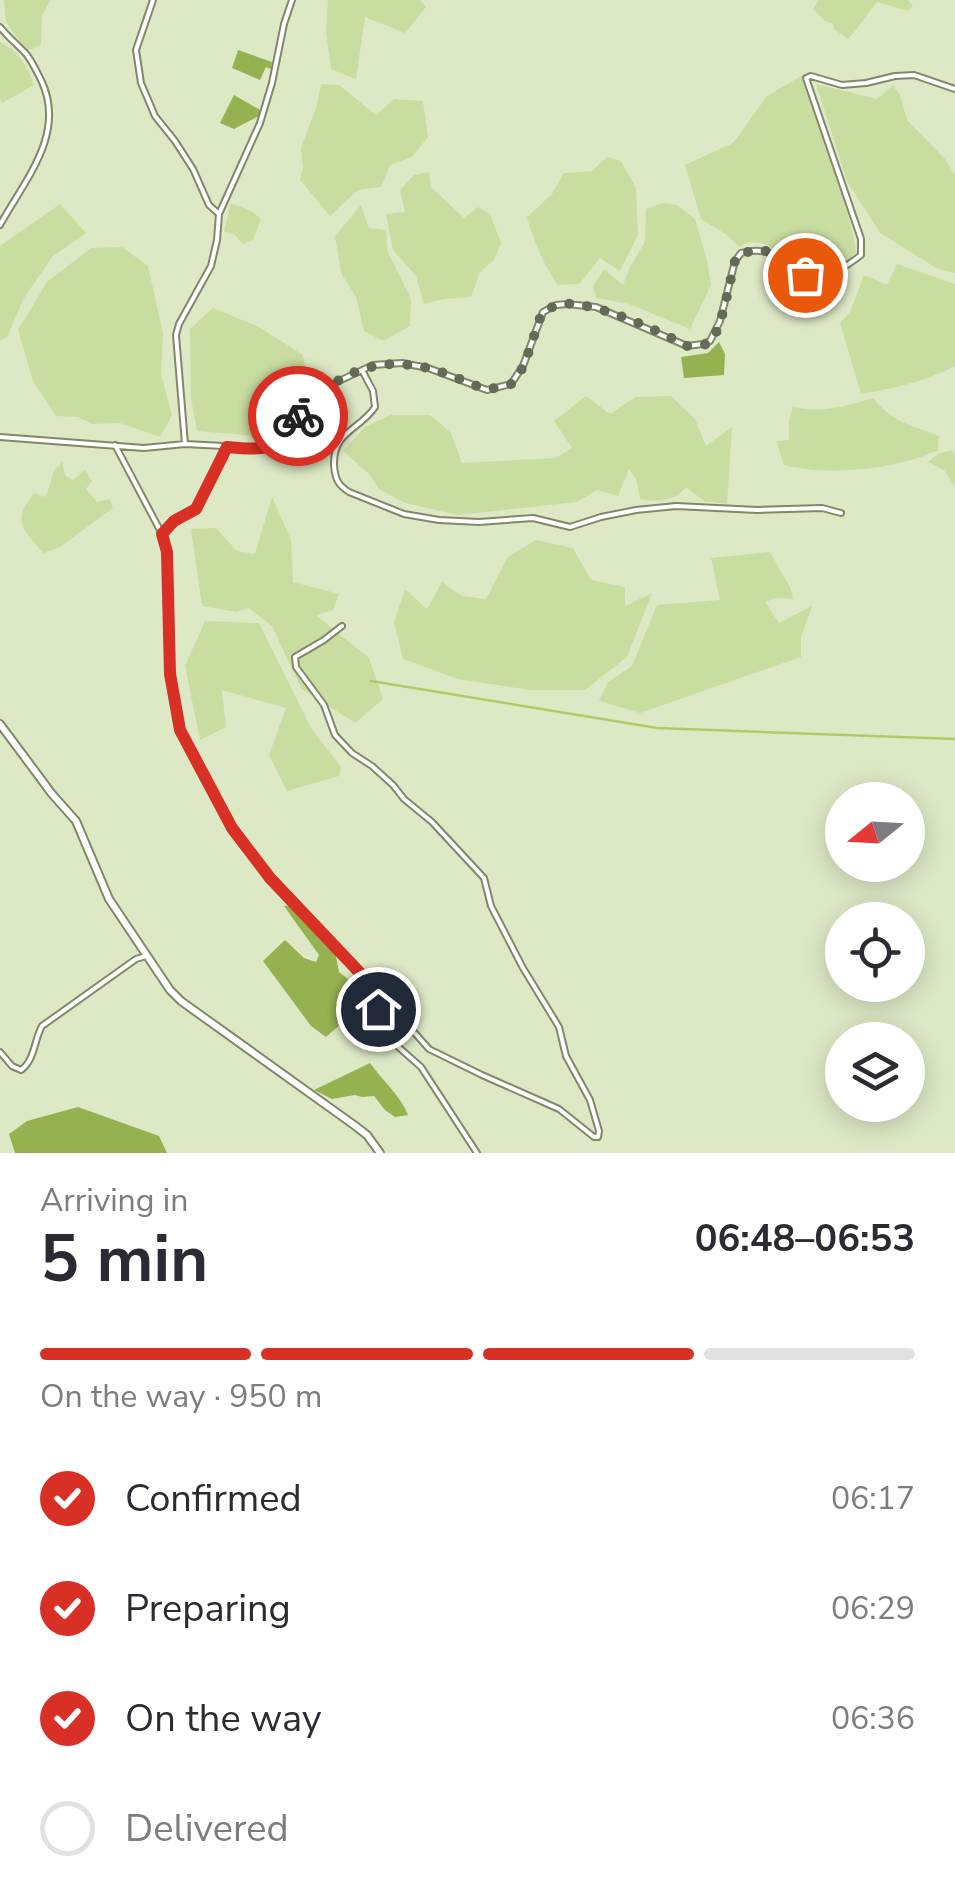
<!DOCTYPE html>
<meta charset="utf-8">
<style>
body{margin:0;font-family:"Nunito Sans",sans-serif;background:#f7f7f7;color:#2b2b33;height:100vh;display:flex;flex-direction:column;font-size:38px;white-space:nowrap}
*{box-sizing:border-box;margin:0}
p{font-size:32px;color:#7c7c81}
.icon{flex:none;width:55px;height:55px;fill:none;stroke:currentColor;stroke-width:2;stroke-linecap:round;stroke-linejoin:round}
.map{position:relative;height:1153px;overflow:hidden}
.sheet{display:flex;flex-direction:column;background:#fff;flex:1}
.sheet>*{flex:none}
.needle{width:65px;rotate:252deg}
.tools{position:absolute;left:825px;top:782px;display:grid;gap:20px}
.tools a{display:grid;place-items:center;width:100px;height:100px;border-radius:50%;background:#fff;box-shadow:0 5px 25px #0003;font-size:50px}
.pin{position:absolute;display:grid;place-items:center;width:85px;height:85px;color:#fff;margin:-42px;border:5px solid #fff;border-radius:50%;box-shadow:0 2px 10px #0007}
.courier{position:absolute;display:grid;place-items:center;width:100px;height:100px;margin:-50px;border:8px solid #d93025;border-radius:50%;background:#fff;color:#222;box-shadow:0 2px 12px #0007}
.head em{font-style:normal;font-weight:700}
.head div{display:flex;flex-direction:column-reverse}
.head{display:flex;align-items:center;justify-content:space-between;height:170px;padding:0 40px}
h1{font-size:65px;font-weight:700;line-height:75px}
.bar{display:grid;grid-template-columns:repeat(4,1fr);gap:15px 10px;align-content:center;height:120px;padding:0 40px}
.bar i{height:12px;border-radius:8px;background:#e1e1e2}
.bar .active{background:#d93025}
.bar p{grid-column:span 4}
ol{padding:0 40px;list-style:none}
li{display:flex;align-items:center;gap:30px;height:110px}
li p{margin-inline-start:auto}
li .icon{padding:10px;border-radius:50%;background:#d93025;color:#fff;stroke-width:4}
li:last-child{color:#7c7c81}
li i{width:55px;height:55px;border:5px solid #e1e1e2;border-radius:50%}
.map>svg:first-child{display:block}
.green{fill:#c9dda0}
.forest{fill:#96b14f}
.lines{fill:none;stroke-linecap:round;stroke-linejoin:round}
.stream{stroke:#afcb69;stroke-width:2.5}
.street-casing{stroke:#7f8968;stroke-width:8}
.secondary-casing{stroke:#7f8968;stroke-width:10}
.street{stroke:#fff;stroke-width:4}
.secondary{stroke:#fff;stroke-width:6}
.done{stroke:#636a55;stroke-width:10;stroke-dasharray:0 18}
.route{stroke:#d93025;stroke-width:12}
</style>
<div class="map">
<svg width="955" height="1153" viewBox="0 0 955 1153">
<rect width="100%" height="100%" fill="#dde9c5"/>
<path class="green" d="M 4,0 L 51,0 L 42,15 L 41,45 L 27,51 L 6,22 Z
M 328,0 L 420,0 L 426,7 L 405,33 L 365,17 L 356,79 L 331,69 L 326,32 Z
M 819,0 L 908,0 L 913,6 L 908,11 L 877,2 C 866,14 860,27 848,39 L 835,30 L 832,23 L 825,21 L 813,9 Z
M 0,42 C 18,50 28,67 34,85 L 2,103 L 0,98 Z
M 801,76 C 816,113 829,151 840,190 C 847,210 853,231 856,252 C 813,304 773,222 739,247 L 727,235 L 701,219 L 685,165 L 733,143 L 767,96 Z
M 321,84 L 339,85 L 376,115 L 394,99 L 423,101 L 428,137 L 412,157 L 390,165 L 381,187 L 358,190 L 330,216 L 300,180 L 303,168 L 301,148 L 317,105 Z
M 816,84 L 877,99 L 893,85 L 900,95 L 907,120 L 945,159 L 955,175 L 955,273 L 938,269 L 880,233 L 847,181 Z
M 607,157 L 621,161 L 636,188 L 638,235 L 620,271 L 600,258 L 579,284 L 558,285 C 543,264 534,242 527,217 L 552,194 L 564,173 L 592,171 Z
M 429,172 L 431,187 L 464,218 L 478,207 L 490,214 L 501,243 L 494,260 L 480,272 L 471,297 L 444,299 L 424,304 L 416,276 L 393,250 L 386,214 L 405,212 L 400,190 L 414,175 Z
M 231,203 L 253,212 L 261,219 L 253,240 L 243,244 L 235,235 L 224,231 Z
M 663,203 L 677,205 L 695,219 L 707,260 L 711,285 L 690,329 L 629,304 L 596,298 L 593,286 L 604,269 L 623,285 L 630,267 L 645,242 L 646,209 Z
M 60,204 L 86,233 L 52,257 L 24,298 L 7,337 L 0,341 L 0,246 Z
M 361,205 L 369,228 L 386,230 L 387,250 L 411,299 L 410,326 L 383,341 L 364,331 L 356,297 L 341,273 L 335,236 Z
M 122,247 L 148,266 L 163,333 L 161,374 L 172,415 L 160,437 L 120,423 L 93,424 L 78,417 L 56,416 L 33,381 L 18,330 L 47,282 L 91,248 Z
M 897,264 L 955,284 L 955,366 C 925,382 894,388 861,394 L 840,323 L 850,312 L 864,275 L 887,285 Z
M 213,308 L 259,327 L 303,355 L 310,391 L 296,400 L 256,436 L 197,431 L 191,399 L 190,329 Z
M 586,396 L 610,414 L 635,397 L 671,396 L 695,419 L 706,446 L 732,427 L 727,504 L 704,501 L 686,487 C 674,502 658,502 640,499 L 637,481 L 629,469 L 618,496 L 597,490 L 577,502 L 458,515 L 405,503 L 379,489 L 369,474 L 343,451 L 365,427 L 391,415 L 430,415 L 451,433 L 462,463 L 555,458 L 572,448 L 554,421 Z
M 873,398 C 893,423 911,425 939,436 L 938,450 C 897,469 828,477 784,465 L 776,441 L 789,440 L 789,420 L 793,407 C 821,413 845,407 873,398 Z
M 952,450 L 955,455 L 955,487 L 945,471 L 928,462 L 938,454 Z
M 62,462 L 65,475 L 73,480 L 85,470 L 92,481 L 86,489 L 97,502 L 110,499 L 113,508 L 60,547 L 43,553 C 23,528 11,523 34,493 L 46,497 L 54,470 Z
M 272,497 L 291,540 L 293,582 L 339,594 L 333,610 L 316,615 L 369,658 L 383,699 L 355,723 L 301,688 L 272,626 L 248,608 L 237,612 L 202,606 L 191,529 L 216,528 L 237,551 L 255,554 Z
M 536,540 L 573,548 L 591,580 L 625,587 L 625,606 L 652,593 L 627,657 L 585,690 L 530,690 L 458,679 L 403,659 L 394,622 L 405,589 L 427,609 L 442,582 L 462,596 L 486,599 L 508,557 Z
M 770,552 L 791,589 L 793,599 L 776,598 L 765,602 L 779,623 L 812,606 L 801,637 L 801,657 L 640,713 L 599,701 L 608,682 L 632,666 L 657,605 L 720,600 L 711,558 Z
M 205,621 L 259,623 L 311,728 L 341,767 L 339,776 L 287,791 L 269,755 L 286,708 L 222,690 L 226,727 L 200,740 L 185,666 Z"/>
<path class="forest" d="M 238,50 L 272,62 L 271,69 L 266,67 L 260,80 L 232,68 Z
M 234,95 L 260,110 L 259,116 L 234,129 L 220,123 Z
M 719,342 L 725,354 L 724,375 L 684,378 L 681,357 L 708,353 Z
M 291,905 L 335,951 L 339,972 L 361,989 L 365,1003 L 326,1037 L 311,1026 L 263,961 L 285,940 L 304,958 L 316,962 L 319,955 L 284,906 Z
M 370,1063 C 382,1080 401,1096 408,1115 L 395,1117 L 385,1110 L 374,1096 L 362,1097 L 355,1095 L 332,1099 L 314,1090 Z
M 78,1107 L 159,1136 L 167,1153 L 15,1153 L 9,1134 L 27,1121 Z"/>
<g class="lines">
<path class="stream" d="M 371,681 L 657,728 L 955,739"/>
<defs>
<path id="street" d="M 153,0 L 136,50 L 141,83 L 155,116 L 175,141 L 193,169 L 209,205 L 219,214
M 0,27 C 8,37 18,45 27,55 C 33,63 38,74 42,82 C 66,135 24,181 0,225
M 362,370 L 373,391 L 375,407 C 360,430 333,431 334,465 C 335,479 338,485 349,492 L 404,514 L 439,520 L 479,522 L 533,518 L 570,527 L 601,517 L 636,510 L 676,506 L 757,510 L 822,508 L 841,513
M 0,437 L 144,448 L 185,444 L 259,448 L 272,446 L 282,439 L 293,422 L 324,388 L 373,365 L 402,363 L 428,368 L 487,390 L 511,384 L 523,366 L 543,312 L 556,305 L 567,304 L 596,307 L 687,346 L 703,344 L 710,341 L 720,321 L 735,261 L 741,253 C 796,237 791,311 861,255 L 861,239 L 806,78 L 811,76 L 842,85 L 866,83 L 895,76 L 914,75 L 955,89
M 185,444 L 176,335 L 179,324 L 211,266 L 217,240 L 219,214 L 260,123 L 272,83 L 284,24 L 292,0
M 115,445 L 162,534 L 167,552 L 170,674 L 180,730 L 232,828 L 270,878 L 362,975 L 395,1044 L 421,1067 L 477,1153
M 162,534 L 174,521 L 196,509 L 226,448
M 342,626 L 324,640 L 295,657 L 296,667 L 324,705 L 335,735 L 352,753 L 372,766 L 393,785 L 404,799 L 432,822 L 484,878 L 491,906 L 523,968 L 559,1027 L 566,1056 L 590,1100 L 599,1131 L 598,1137 L 594,1137 L 559,1109 L 482,1075 L 429,1049 L 405,1022 L 374,1002
M 0,1052 L 12,1066 L 21,1070 C 35,1060 34,1040 42,1026 L 136,959 L 146,956"/>
<path id="secondary" d="M 0,724 L 52,794 L 76,821 L 109,899 L 170,990 L 181,1001 L 354,1125 L 367,1135 L 380,1153"/>
</defs>
<use href="#street" class="street-casing"/>
<use href="#secondary" class="secondary-casing"/>
<use href="#street" class="street"/>
<use href="#secondary" class="secondary"/>
</g>
<g class="lines">
<path class="done" d="M 298,416 C 341,366 389,351 452,376 C 476,385 485,394 511,384 L 524,366 L 542,312 C 545,311 554,306 557,305 C 587,297 659,331 687,346 C 694,346 705,347 711,341 C 722,329 730,279 735,261 L 741,253 L 764,250 L 805,275"/>
<path class="route" d="M 298,416 C 293,423 289,431 283,438 C 270,453 245,448 227,447 L 196,509 L 174,521 L 162,534 L 167,552 L 170,674 L 180,730 L 232,828 L 270,878 L 362,975 L 378,1009"/>
</g>
</svg>
<div class="tools">
<a><svg class="needle" viewBox="-14 -14 28 28"><path d="M0-13l5 13h-10z" fill="#e53935"/><path d="M0 13l5-13h-10z" fill="#7c7c81"/></svg></a>
<a><svg class="icon" aria-label="locate" viewBox="0 0 24 24"><circle cx="12" cy="12" r="6"/><path d="M12 2v4M12 18v4M2 12h4M18 12h4"/></svg></a>
<a><svg class="icon" aria-label="layers" viewBox="0 0 24 24"><path d="M12 4l9 5-9 5-9-5zM3 14l9 5 9-5"/></svg></a>
</div>
<div class="pin" style="left:805px;top:275px;background:#ea580c"><svg class="icon" aria-label="bag" viewBox="0 0 24 24"><path d="M5 8h14l-1 12H6zM9 8a3 3 0 0 1 6 0"/></svg></div>
<div class="pin" style="left:378px;top:1009px;background:#1f2937"><svg class="icon" aria-label="home" viewBox="0 0 24 24"><path d="M3 11l9-7 9 7M6 9v11h12V9"/></svg></div>
<div class="courier" style="left:298px;top:416px"><svg class="icon" aria-label="bike" viewBox="0 0 24 24"><circle cx="6" cy="16" r="4"/><circle cx="18" cy="16" r="4"/><path d="M6 16l4-8h5l3 8M10 8l3 8H6M13 5h3"/></svg></div>
</div>
<section class="sheet">
<div class="head"><div><h1>5 min</h1><p>Arriving in</p></div><em>06:48–06:53</em></div>
<div class="bar"><i class="active"></i><i class="active"></i><i class="active"></i><i></i><p>On the way · 950 m</p></div>
<ol>
<li><svg class="icon" aria-label="check" viewBox="0 0 24 24"><path d="M5 12l5 5 9-10"/></svg>Confirmed<p>06:17</p></li>
<li><svg class="icon" aria-label="check" viewBox="0 0 24 24"><path d="M5 12l5 5 9-10"/></svg>Preparing<p>06:29</p></li>
<li><svg class="icon" aria-label="check" viewBox="0 0 24 24"><path d="M5 12l5 5 9-10"/></svg>On the way<p>06:36</p></li>
<li><i></i>Delivered</li>
</ol>
</section>
